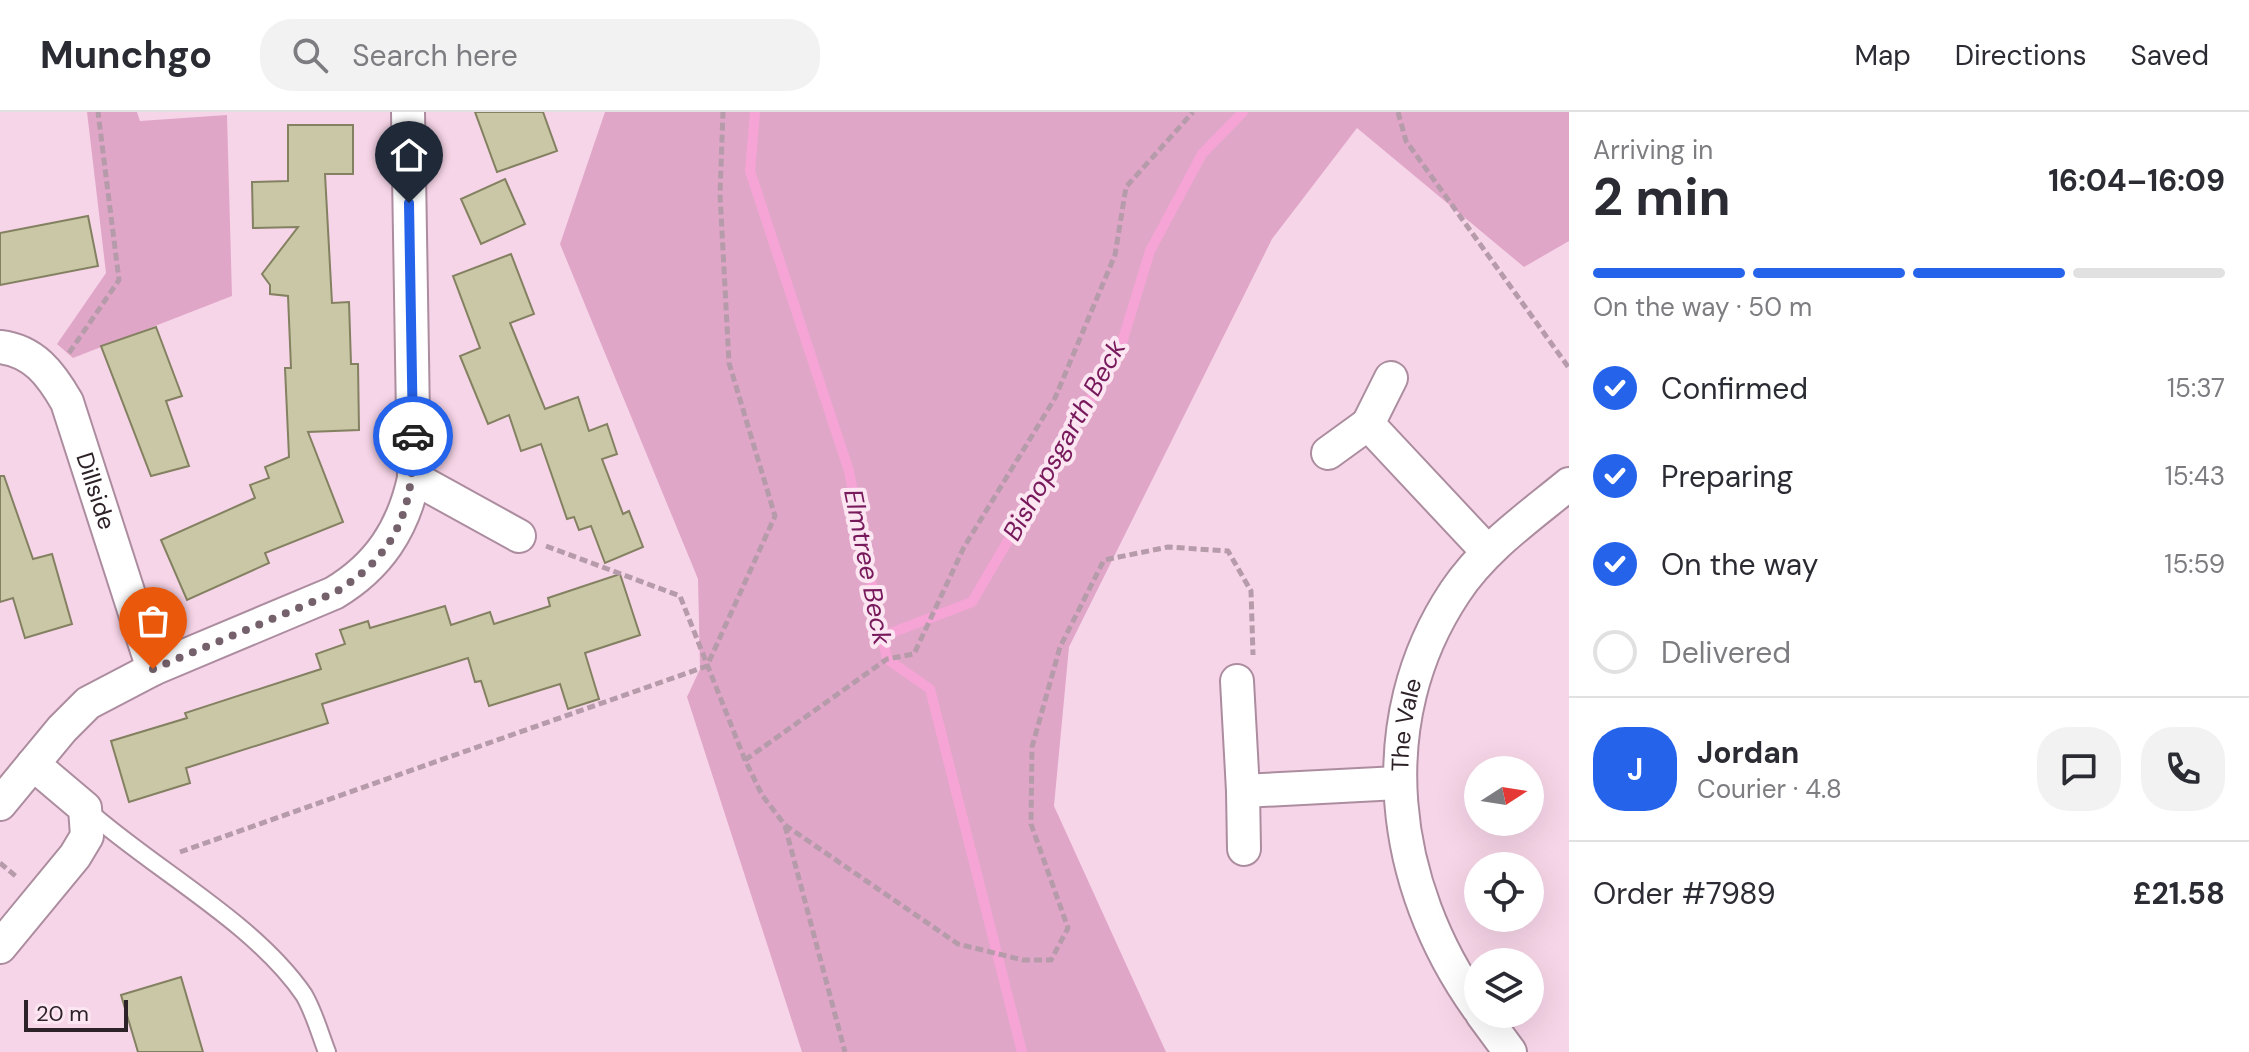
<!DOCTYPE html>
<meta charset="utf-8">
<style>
body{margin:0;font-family:"DM Sans",sans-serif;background:#f2f2f3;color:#2b2b33;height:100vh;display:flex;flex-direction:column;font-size:30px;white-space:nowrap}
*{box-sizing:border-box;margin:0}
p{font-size:26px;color:#7c7c81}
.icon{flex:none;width:44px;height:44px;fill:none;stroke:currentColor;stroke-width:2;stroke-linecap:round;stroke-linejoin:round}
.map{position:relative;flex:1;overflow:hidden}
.details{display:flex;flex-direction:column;background:#fff;width:680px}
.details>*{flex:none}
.needle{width:52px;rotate:78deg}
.fabs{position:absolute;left:1464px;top:644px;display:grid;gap:16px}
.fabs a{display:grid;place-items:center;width:80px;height:80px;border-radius:50%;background:#fff;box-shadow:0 8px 32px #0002;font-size:40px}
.scale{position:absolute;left:24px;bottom:20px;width:104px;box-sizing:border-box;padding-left:8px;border:4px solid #2e2229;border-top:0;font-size:22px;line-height:28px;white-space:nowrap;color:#2e2229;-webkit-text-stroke:6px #fbe6f2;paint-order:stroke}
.pin{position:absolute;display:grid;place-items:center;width:68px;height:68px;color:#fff;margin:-82px -34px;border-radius:50% 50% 50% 0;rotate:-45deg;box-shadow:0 0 8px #0007}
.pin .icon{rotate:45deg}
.courier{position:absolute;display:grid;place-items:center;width:80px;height:80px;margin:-40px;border:6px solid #2563eb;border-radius:50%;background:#fff;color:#222;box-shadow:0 2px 10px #0007}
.summary em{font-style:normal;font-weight:700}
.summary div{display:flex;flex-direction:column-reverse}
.summary{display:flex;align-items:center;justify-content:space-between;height:136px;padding:0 24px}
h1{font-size:52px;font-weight:700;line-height:60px}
.bar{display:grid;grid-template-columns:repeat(4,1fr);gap:12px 8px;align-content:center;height:96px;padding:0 24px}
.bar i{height:10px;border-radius:6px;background:#e1e1e2}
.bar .selected{background:#2563eb}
.bar p{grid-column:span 4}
.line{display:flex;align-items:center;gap:20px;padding:0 24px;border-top:2px solid #e1e1e2}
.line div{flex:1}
.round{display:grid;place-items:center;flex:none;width:84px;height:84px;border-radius:32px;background:#f2f2f3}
ol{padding:0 24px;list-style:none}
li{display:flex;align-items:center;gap:24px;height:88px}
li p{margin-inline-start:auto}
li .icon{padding:8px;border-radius:50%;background:#2563eb;color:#fff;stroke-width:4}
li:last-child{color:#7c7c81}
li i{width:44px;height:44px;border:4px solid #e1e1e2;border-radius:50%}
header{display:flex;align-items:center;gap:48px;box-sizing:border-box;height:112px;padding:0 40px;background:#fff;border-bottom:2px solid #e1e1e2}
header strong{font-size:38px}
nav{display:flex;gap:44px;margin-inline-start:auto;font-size:28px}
.search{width:560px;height:72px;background:#f2f2f3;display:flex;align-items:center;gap:20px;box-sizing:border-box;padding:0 28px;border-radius:32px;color:#7c7c81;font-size:30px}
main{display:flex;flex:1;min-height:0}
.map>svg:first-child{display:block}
.green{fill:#e0a6c8}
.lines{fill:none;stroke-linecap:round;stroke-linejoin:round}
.stream{stroke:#f6a4d6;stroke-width:10}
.building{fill:#c9c7a5;stroke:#838161;stroke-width:2}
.lane-casing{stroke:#ac8d9f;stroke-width:20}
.street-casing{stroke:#ac8d9f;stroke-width:36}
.path{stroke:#b69baa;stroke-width:5;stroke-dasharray:8 4;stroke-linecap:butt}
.lane{stroke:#fff;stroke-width:16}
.street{stroke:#fff;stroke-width:32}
.done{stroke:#74616c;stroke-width:8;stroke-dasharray:0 14.4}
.route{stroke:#2563eb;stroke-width:10}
.labels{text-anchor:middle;stroke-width:8;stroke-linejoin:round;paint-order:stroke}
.street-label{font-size:24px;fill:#2e2229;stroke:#fbe6f2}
.water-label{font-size:26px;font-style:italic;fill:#77195b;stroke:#fbe6f2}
</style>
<header>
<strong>Munchgo</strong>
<div class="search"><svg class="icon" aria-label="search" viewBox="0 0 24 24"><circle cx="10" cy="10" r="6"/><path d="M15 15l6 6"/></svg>Search here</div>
<nav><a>Map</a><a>Directions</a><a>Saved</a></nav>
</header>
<main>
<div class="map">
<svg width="1569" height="940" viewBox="0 0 1569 940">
<rect width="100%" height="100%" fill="#f7d5e8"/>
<path class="green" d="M 87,0 L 137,0 L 140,9 L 227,3 L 232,184 L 73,246 L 57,232 L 106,161 Z
M 605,0 L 1569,0 L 1569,129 L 1524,155 L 1357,16 L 1272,127 L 1069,535 L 1054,694 L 1166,940 L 802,940 L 687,585 L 700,557 L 698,467 L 560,132 Z"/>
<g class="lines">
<path class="stream" d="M 755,0 L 750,59 L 849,359 L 887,547 L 930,577 L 1022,940
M 883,524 L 972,490 L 1120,237 L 1150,139 L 1202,42 L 1243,0"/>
</g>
<path class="building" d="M 475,0 L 543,0 L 557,39 L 497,60 Z
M 288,13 L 353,13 L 353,62 L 325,62 L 332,191 L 349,190 L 351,252 L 358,252 L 359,318 L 308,320 L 343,410 L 265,441 L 269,451 L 187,488 L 161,428 L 255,386 L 250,373 L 269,366 L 265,355 L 289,345 L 285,256 L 291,256 L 288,184 L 270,182 L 270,173 L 262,162 L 298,115 L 253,116 L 252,70 L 288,69 Z
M 505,67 L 525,112 L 481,132 L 461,87 Z
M 88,104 L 98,154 L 0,173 L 0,121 Z
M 511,142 L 534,202 L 510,211 L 545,297 L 578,285 L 589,319 L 607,312 L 617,342 L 602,347 L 623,402 L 629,399 L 643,435 L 605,451 L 591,414 L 579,418 L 574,405 L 567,407 L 541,332 L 521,339 L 509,303 L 488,312 L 460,244 L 480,236 L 453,164 Z
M 156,215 L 182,284 L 166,289 L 189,354 L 151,364 L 101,234 Z
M 0,364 L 4,364 L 33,447 L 52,442 L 72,512 L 25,526 L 13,486 L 0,490 Z
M 620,462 L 640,523 L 585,541 L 599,587 L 568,597 L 560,572 L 489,594 L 481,569 L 475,570 L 468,546 L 322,592 L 328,611 L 186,656 L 190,671 L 129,690 L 111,629 L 187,606 L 185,601 L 321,557 L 316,542 L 345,532 L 340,518 L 368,509 L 370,516 L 445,494 L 451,513 L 490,500 L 494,512 L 550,494 L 548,486 Z
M 181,865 L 203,940 L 138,940 L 121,883 Z"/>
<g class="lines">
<defs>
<path id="lane" d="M 86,697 C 153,757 254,810 304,883 C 314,900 320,922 327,940"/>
<g id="street">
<path id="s1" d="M 0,235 C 34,239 51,262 67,290 L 153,557"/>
<path d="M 1391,266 L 1368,312 L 1487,439"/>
<path d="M 1328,341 L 1368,312"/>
<path d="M 414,366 L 519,424"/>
<path d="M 1237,569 L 1243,679 L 1398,671"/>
<path d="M 1243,679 L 1244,737"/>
<path d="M 0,692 L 62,617 L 88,591 L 153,557 L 334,481 C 379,454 403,417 414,366 L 408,0"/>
<path d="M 0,835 L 75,744 L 87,724 L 85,696 L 33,652"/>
<path id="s2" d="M 1478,896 C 1390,773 1369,609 1455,480 C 1484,436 1529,405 1569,372"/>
<path d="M 1482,902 L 1510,940"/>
</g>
</defs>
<use href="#lane" class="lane-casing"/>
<use href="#street" class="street-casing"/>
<path class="path" d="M 1398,0 L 1406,29 L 1569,256
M 69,241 L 119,168 L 98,0
M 546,434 L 680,484 L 745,648 L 762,683 L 785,713 L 958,832 L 1023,848 L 1051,848 L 1068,816 L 1031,712 L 1032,635 L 1060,535 L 1104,448 L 1168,435 L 1228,439 L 1251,479 L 1253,543
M 745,648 L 887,547 L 914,542 L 964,435 L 1055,286 L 1115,143 L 1126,75 L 1193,0
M 785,714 L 845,940
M 180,740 L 707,554 L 775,404 L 729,251 L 720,82 L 723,0
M 0,751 L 18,766"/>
<use href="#lane" class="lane"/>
<use href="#street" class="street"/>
</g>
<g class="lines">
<path class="done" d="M 153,557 L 334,481 C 398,442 414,396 413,324"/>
<path class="route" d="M 409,91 L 413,324"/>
</g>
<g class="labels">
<g class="street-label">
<text dy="8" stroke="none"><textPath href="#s1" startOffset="184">Dillside</textPath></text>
<text dy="8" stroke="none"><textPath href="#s2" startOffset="300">The Vale</textPath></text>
</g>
<g class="water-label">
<text transform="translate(1064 328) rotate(-61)" y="9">Bishopsgarth Beck</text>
<text transform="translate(868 455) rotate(79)" y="9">Elmtree Beck</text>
</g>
</g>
</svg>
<div class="fabs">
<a><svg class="needle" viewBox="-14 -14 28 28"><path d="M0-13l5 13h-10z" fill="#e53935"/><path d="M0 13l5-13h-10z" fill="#7c7c81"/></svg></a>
<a><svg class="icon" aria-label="locate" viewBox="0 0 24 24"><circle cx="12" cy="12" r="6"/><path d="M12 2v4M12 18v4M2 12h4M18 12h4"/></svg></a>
<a><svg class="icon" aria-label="layers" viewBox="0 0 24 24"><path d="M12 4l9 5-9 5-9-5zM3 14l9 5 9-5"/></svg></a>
</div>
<div class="scale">20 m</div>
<div class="pin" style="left:153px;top:557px;background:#ea580c"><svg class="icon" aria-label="bag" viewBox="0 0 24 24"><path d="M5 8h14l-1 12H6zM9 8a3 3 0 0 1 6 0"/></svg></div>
<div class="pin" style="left:409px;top:91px;background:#1f2937"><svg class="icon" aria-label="home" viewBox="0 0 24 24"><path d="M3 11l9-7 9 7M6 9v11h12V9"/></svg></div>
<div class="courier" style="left:413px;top:324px"><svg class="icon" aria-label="car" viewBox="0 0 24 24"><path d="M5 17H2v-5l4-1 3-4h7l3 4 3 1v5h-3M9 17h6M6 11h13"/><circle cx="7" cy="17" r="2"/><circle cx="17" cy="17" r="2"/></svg></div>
</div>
<section class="details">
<div class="summary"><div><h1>2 min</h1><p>Arriving in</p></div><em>16:04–16:09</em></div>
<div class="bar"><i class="selected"></i><i class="selected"></i><i class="selected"></i><i></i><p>On the way · 50 m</p></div>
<ol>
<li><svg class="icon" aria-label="check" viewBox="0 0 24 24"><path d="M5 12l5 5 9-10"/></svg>Confirmed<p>15:37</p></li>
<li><svg class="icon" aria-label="check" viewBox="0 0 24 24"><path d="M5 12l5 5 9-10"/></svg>Preparing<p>15:43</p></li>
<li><svg class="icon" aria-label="check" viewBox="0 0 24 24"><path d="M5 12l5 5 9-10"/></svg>On the way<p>15:59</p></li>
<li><i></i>Delivered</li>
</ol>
<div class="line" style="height:144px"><b class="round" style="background:#2563eb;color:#fff">J</b><div><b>Jordan</b><p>Courier · 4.8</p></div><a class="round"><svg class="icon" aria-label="chat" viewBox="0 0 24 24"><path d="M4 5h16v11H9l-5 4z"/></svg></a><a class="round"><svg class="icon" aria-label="phone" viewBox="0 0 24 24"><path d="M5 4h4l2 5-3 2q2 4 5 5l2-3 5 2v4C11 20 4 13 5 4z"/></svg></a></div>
<div class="line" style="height:104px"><div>Order #7989</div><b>£21.58</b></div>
</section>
</main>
